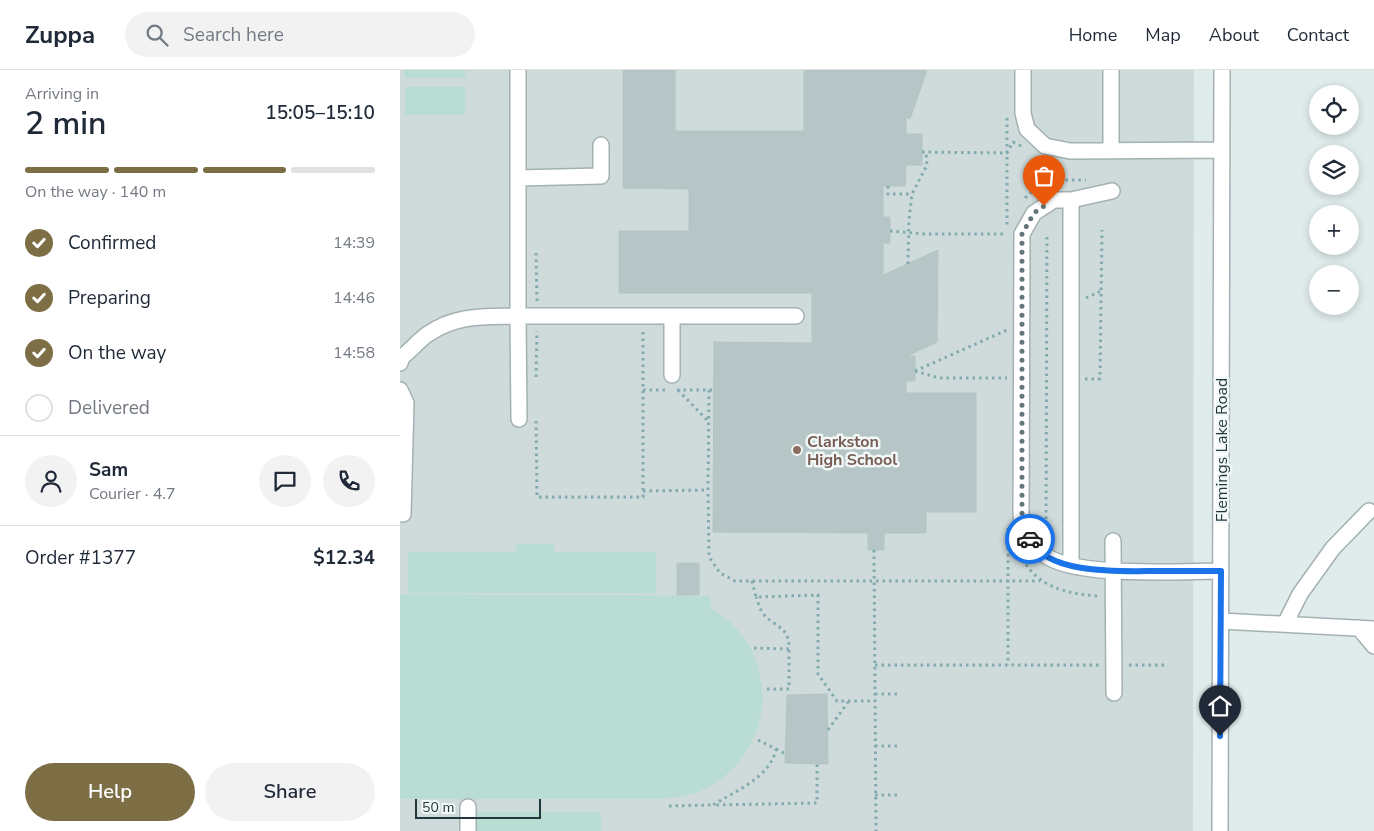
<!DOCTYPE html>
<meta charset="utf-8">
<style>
body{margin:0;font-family:"Nunito Sans",sans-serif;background:#f2f2f3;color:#1f2937;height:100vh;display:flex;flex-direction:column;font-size:19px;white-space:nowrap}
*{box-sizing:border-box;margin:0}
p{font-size:16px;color:#747a83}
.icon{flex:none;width:28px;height:28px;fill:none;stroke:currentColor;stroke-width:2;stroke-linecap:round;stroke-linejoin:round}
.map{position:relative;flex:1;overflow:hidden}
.sheet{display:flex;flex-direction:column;background:#fff;width:400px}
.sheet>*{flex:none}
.tools{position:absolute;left:909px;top:15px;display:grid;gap:10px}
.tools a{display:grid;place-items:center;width:50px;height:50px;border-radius:50%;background:#fff;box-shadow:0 2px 8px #0003;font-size:25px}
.scale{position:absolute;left:15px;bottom:12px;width:126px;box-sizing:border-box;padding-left:5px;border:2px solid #21373c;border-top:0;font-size:14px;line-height:18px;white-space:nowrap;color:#21373c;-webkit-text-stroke:4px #f1f8f7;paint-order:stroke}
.pin{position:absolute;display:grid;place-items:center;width:42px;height:42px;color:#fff;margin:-51px -21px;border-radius:50% 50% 50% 0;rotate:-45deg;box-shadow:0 0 5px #0007}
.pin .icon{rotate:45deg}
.courier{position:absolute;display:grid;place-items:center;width:50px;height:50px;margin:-25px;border:4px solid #1a73e8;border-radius:50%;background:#fff;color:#222;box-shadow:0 1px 6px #0007}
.headline em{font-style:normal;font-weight:600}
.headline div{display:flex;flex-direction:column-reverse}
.headline{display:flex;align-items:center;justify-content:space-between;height:85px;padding:0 25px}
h1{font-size:32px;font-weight:600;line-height:38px}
.bar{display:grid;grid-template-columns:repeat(4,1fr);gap:8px 5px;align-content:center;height:60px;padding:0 25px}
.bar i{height:6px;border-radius:4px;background:#e0e1e3}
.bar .active{background:#7e6e46}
.bar p{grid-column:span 4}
.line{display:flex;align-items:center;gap:12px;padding:0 25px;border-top:1px solid #e0e1e3}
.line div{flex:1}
.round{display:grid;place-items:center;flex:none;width:52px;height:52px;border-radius:26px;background:#f2f2f3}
ol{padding:0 25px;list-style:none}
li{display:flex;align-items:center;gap:15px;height:55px}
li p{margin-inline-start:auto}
li .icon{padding:5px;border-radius:50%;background:#7e6e46;color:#fff;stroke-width:4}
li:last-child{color:#747a83}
li i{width:28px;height:28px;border:2px solid #e0e1e3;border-radius:50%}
.cta{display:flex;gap:10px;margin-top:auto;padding:10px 25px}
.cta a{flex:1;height:58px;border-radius:30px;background:#7e6e46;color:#fff;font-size:20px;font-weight:600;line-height:58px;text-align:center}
.cta a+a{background:#f2f2f3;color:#1f2937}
header{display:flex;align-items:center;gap:30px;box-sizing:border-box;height:70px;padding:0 25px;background:#fff;border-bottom:1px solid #e0e1e3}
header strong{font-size:24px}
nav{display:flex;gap:28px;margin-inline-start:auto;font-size:18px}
.search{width:350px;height:45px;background:#f2f2f3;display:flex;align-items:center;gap:12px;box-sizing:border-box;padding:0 18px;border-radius:28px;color:#747a83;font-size:19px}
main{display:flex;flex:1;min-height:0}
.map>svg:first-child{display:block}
.built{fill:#cfdbdb}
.green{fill:#b9ddd2}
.building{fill:#b6c6c6;stroke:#b3c4c5}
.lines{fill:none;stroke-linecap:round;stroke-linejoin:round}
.minor-casing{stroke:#a3b1b3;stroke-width:18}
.path{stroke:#81a9af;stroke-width:3;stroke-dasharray:2.5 4;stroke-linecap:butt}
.minor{stroke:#fff;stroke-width:15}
.done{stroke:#647679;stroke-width:5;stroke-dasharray:0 9}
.route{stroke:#1a73e8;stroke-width:6}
.education-dot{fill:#8d6e63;stroke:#f1f8f7;stroke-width:2}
.labels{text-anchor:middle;stroke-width:5;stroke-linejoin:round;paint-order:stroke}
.education-label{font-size:16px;font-weight:bold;fill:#785e54;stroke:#f1f8f7;text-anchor:start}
.street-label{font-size:16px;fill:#21373c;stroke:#f1f8f7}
</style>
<header>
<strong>Zuppa</strong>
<div class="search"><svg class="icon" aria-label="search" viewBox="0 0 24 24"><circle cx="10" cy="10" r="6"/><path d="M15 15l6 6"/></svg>Search here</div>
<nav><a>Home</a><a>Map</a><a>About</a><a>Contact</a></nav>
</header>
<main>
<section class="sheet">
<div class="headline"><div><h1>2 min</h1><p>Arriving in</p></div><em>15:05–15:10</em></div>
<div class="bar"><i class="active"></i><i class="active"></i><i class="active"></i><i></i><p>On the way · 140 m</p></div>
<ol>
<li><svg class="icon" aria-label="check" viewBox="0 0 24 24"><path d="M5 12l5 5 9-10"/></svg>Confirmed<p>14:39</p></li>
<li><svg class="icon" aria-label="check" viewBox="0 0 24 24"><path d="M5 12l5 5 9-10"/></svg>Preparing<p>14:46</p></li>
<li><svg class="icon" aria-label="check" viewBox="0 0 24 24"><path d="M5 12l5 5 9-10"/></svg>On the way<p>14:58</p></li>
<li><i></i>Delivered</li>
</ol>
<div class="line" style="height:90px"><a class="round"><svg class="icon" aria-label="person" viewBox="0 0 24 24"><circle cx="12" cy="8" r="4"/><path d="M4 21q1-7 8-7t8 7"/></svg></a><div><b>Sam</b><p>Courier · 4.7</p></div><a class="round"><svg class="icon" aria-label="chat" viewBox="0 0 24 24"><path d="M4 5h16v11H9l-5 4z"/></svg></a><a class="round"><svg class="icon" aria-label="phone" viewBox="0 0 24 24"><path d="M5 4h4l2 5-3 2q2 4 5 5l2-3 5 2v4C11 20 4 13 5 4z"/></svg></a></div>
<div class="line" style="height:65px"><div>Order #1377</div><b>$12.34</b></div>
<div class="cta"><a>Help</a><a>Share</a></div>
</section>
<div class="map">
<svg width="974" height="761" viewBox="0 0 974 761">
<rect width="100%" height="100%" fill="#e0ebeb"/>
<path class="built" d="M 0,0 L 794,0 L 793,761 L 0,761 Z"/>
<path class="green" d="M 5,0 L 65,0 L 65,8 L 5,8 Z
M 5,17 L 65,17 L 65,45 L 5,45 Z
M 116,474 L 154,474 L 154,482 L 256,482 L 256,523 L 8,523 L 8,482 L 115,482 Z
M 6,524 L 310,526 L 311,538 C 384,582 378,683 303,720 C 290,726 275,727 262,729 L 0,729 L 0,525 Z
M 74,742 L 201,742 L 201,761 L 74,761 Z"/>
<path class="building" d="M 223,0 L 275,0 L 275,61 L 404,61 L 404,0 L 527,0 L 510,49 L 506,47 L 506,64 L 522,64 L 522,95 L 506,95 L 505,116 L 483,116 L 483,147 L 490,147 L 490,173 L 483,173 L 483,205 L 538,180 L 537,272 L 507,286 L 515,286 L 515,311 L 506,311 L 506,323 L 576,323 L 576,442 L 526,442 L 526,463 L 484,463 L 484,480 L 468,480 L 468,463 L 313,462 L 314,272 L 412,273 L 412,223 L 219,223 L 219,161 L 289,161 L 289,119 L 223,118 Z
M 277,493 L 299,493 L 299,525 L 277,525 Z
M 427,624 L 428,694 L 385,693 L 387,625 Z"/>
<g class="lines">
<defs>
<path id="minor" d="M 118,0 L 118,246 L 396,246
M 623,0 L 623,43 L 627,59 L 645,76 L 670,81 L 822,80
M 711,0 L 711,81
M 118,108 L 201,106 L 201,75
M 712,121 L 671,130 L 654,130 L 634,143 L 622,164 L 621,446 C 628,462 631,474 645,485 C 675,508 781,501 821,501
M 272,247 L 272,305
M 0,293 L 2,287 C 11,280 19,270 28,264 C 57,244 85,247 118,246 L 119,349
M 0,320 L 6,333 L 3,444
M 713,471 L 714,623
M 671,495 L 671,130
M 821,551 L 974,559
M 885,554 L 900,524 L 933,478 L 969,441
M 959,558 L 974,576
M 68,761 L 68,737
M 820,761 L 822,0"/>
</defs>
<use href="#minor" class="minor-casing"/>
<path class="path" d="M 607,48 L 607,157
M 522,82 L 607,83 L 613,72 L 621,76
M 488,116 L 488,124 L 512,124
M 625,128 C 646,108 658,110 686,110
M 490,161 L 525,164 L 607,164
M 136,183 L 137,232
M 508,194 L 509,149 L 512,124 L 527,95 L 526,82
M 686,228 L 701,221
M 515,301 L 607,260
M 515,301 L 539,308 L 607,308
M 136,307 L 137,261
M 685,309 L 700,309 L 702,160
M 243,320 L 265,320
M 277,320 L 314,320
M 278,320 L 308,351
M 309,320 L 308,420 L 309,487 L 320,503 L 335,511 L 640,511
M 136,351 L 137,427 L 243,427 L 243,261
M 243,421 L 308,420
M 608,458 L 608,595
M 646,462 L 647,163
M 474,480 L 476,761
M 620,483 C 634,517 667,524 699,526
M 352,511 L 356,527 L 418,525 L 418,604 L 437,631 L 475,631
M 354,578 L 389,579 C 390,555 372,557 362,542 C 359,537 358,531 356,527
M 475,595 L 700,595
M 729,595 L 766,595
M 367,619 L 389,619 L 389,579
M 475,624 L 500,624
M 428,660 L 448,632
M 358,670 L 376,679 C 370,708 335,721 313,735 L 417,733 L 417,694
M 475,676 L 501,676
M 376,679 L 386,684
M 475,725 L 501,725
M 269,736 L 313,735"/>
<use href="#minor" class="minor"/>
</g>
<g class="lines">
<path class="done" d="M 630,469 L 622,446 L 622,164 L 634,143 L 644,136"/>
<path class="route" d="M 630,469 C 647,506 725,501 759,501 C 779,501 800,501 821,501 L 820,666"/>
</g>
<circle class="education-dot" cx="397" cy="380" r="5"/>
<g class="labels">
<g class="education-label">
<text x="407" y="377">Clarkston<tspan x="407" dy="18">High School</tspan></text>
</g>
<g class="street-label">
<text transform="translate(821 380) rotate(-90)" y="6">Flemings Lake Road</text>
</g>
</g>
</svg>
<div class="tools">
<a><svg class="icon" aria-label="locate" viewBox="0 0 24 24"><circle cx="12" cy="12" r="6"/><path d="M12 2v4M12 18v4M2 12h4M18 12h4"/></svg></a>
<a><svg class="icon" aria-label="layers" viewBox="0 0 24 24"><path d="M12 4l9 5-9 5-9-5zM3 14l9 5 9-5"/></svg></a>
<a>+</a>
<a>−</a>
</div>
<div class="scale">50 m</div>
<div class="pin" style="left:644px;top:136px;background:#ea580c"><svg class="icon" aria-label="bag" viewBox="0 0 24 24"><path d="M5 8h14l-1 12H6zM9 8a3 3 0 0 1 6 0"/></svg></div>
<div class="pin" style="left:820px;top:666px;background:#1f2937"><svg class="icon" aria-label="home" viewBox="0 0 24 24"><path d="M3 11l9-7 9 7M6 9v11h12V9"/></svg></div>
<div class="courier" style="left:630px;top:469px"><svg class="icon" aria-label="car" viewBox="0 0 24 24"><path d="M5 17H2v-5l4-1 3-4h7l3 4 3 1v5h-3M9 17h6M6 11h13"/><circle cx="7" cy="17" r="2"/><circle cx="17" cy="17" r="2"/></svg></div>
</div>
</main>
